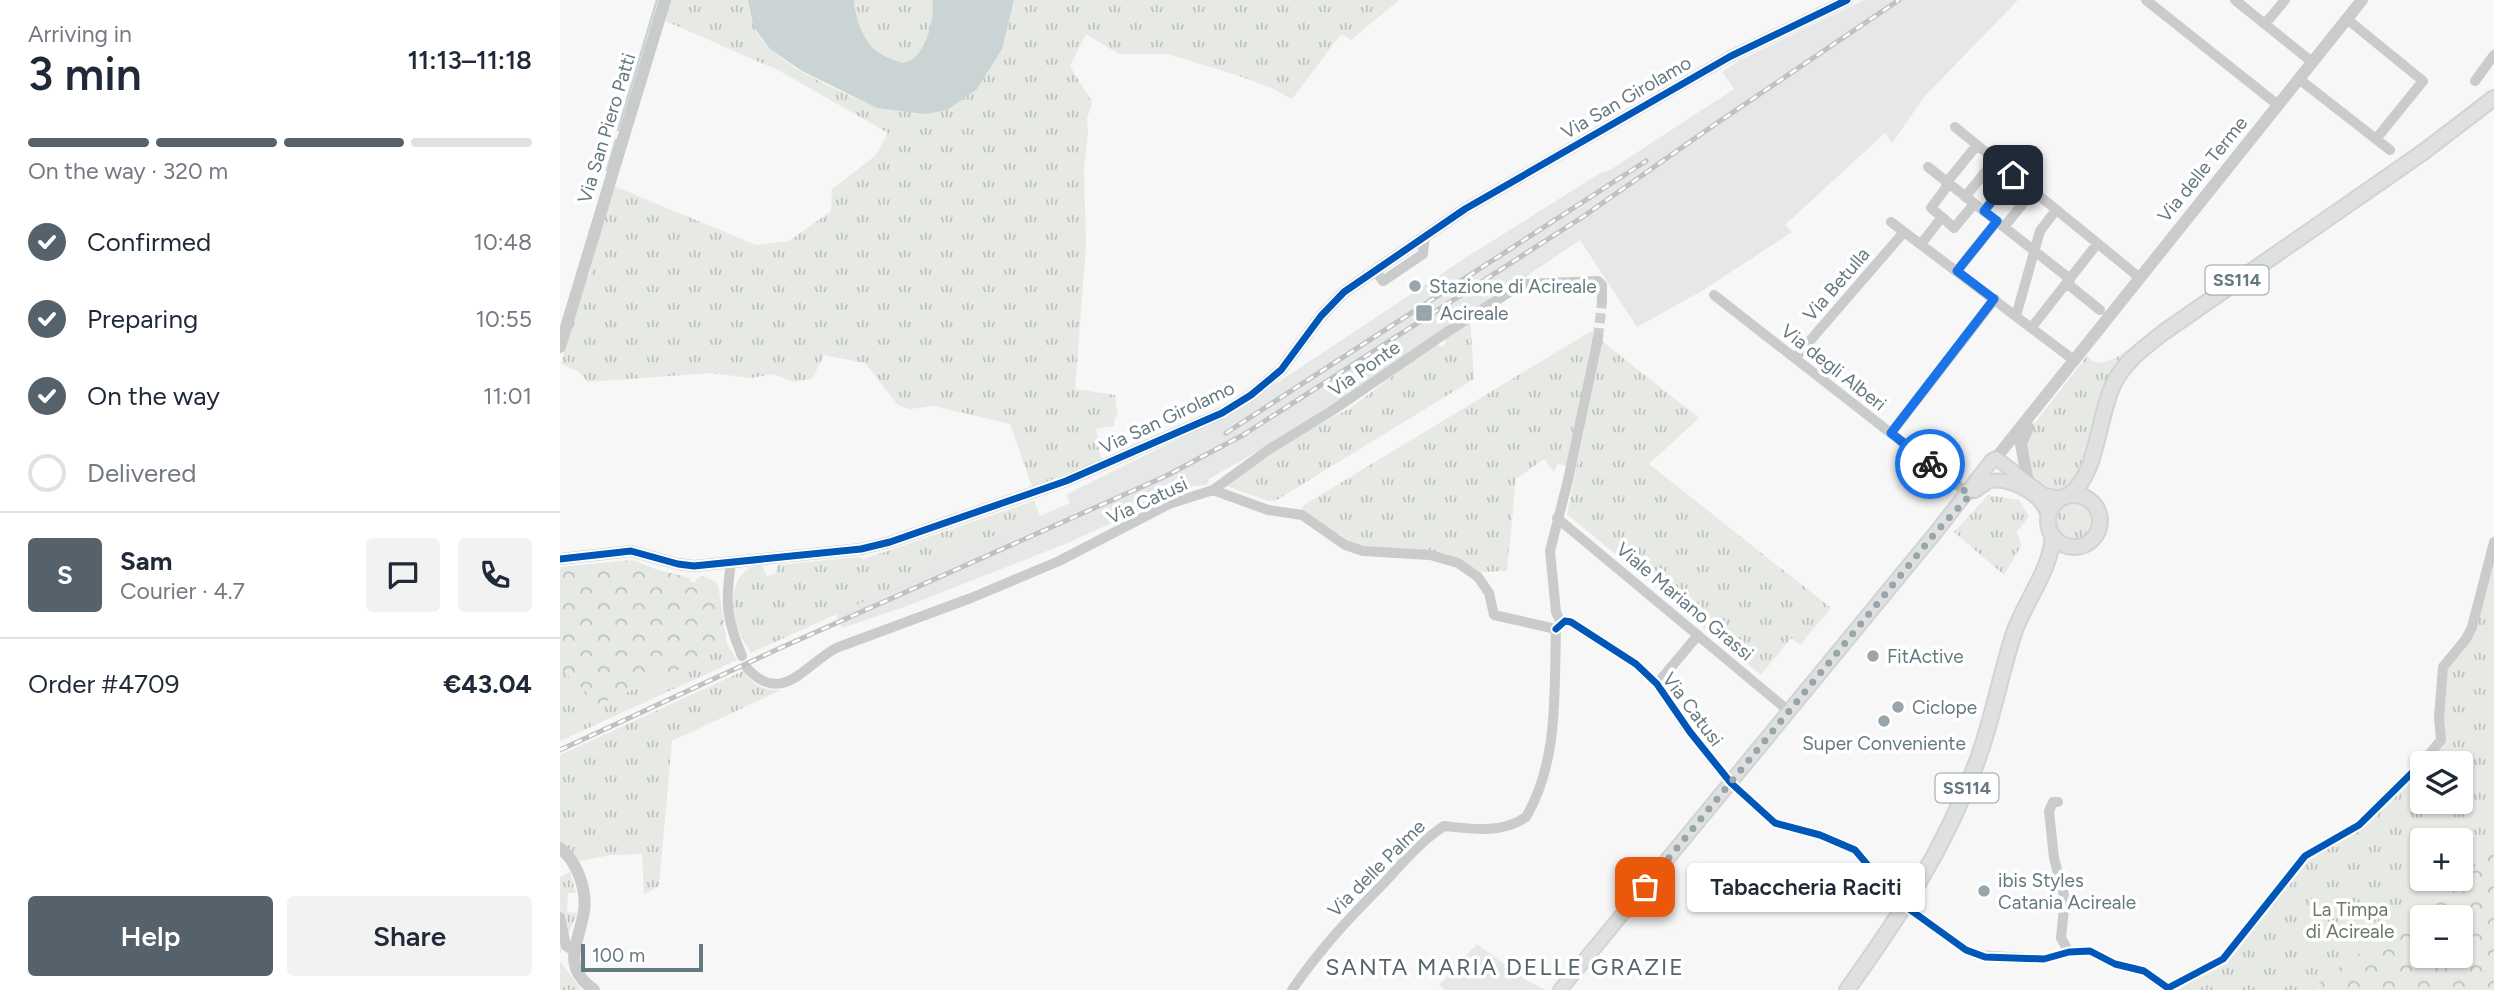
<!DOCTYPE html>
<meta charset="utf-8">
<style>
body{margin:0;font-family:Figtree,sans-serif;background:#f2f2f3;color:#1f2937;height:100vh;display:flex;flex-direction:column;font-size:26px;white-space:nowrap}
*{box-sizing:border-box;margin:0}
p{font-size:23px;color:#747a83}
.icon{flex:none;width:38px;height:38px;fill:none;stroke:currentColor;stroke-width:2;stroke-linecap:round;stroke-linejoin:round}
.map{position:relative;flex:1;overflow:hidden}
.panel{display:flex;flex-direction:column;background:#fff;width:560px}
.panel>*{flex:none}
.fabs{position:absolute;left:1850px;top:751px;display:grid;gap:14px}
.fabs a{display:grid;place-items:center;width:63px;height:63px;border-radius:7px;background:#fff;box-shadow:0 2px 5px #0004;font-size:35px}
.scale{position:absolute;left:21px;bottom:18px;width:122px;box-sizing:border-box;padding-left:7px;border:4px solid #657980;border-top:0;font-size:19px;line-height:24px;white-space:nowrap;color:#657980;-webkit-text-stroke:5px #fff;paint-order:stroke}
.pin{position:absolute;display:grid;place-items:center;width:60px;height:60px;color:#fff;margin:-30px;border-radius:14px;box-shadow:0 4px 10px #0006}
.courier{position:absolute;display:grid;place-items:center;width:70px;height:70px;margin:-35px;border:5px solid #1a73e8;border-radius:50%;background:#fff;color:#222;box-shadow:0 2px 9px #0007}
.bubble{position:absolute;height:49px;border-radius:7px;background:#fff;box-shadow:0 2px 5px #0004;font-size:23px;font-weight:600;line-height:49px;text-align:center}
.head em{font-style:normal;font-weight:600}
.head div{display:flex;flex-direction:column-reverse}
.head{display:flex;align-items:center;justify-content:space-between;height:119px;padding:0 28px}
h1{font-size:46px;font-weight:600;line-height:52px}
.bar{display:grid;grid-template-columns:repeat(4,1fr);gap:10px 7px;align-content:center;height:84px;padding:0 28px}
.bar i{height:9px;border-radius:5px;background:#e0e1e3}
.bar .current{background:#55616b}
.bar p{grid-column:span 4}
.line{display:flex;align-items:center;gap:18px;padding:0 28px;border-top:2px solid #e0e1e3}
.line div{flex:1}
.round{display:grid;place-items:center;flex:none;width:74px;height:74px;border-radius:7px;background:#f2f2f3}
ol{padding:0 28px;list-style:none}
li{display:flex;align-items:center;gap:21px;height:77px}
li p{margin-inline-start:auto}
li .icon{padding:7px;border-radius:50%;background:#55616b;color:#fff;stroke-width:4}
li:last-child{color:#747a83}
li i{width:38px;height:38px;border:4px solid #e0e1e3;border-radius:50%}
.action{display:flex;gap:14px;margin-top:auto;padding:14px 28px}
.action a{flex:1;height:80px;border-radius:7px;background:#55616b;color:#fff;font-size:28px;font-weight:600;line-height:80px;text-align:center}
.action a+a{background:#f2f2f3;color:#1f2937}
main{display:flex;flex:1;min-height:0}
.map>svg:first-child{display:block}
.built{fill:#e6e8e7}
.grass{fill:url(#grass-tufts);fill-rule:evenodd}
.forest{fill:url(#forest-crowns);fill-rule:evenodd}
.water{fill:#cad4d5}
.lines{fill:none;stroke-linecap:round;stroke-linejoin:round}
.stream{stroke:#cad4d5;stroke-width:2.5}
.minor-tunnel{stroke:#cbd1d3;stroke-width:10;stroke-dasharray:10 5;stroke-linecap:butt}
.secondary-casing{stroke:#d2d3d4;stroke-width:16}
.primary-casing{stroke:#d2d3d4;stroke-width:18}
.minor{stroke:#cacccc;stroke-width:10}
.tertiary{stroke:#cacccc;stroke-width:12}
.secondary{stroke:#dfe0e0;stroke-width:12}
.primary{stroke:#dfe0e0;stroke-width:14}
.rail-casing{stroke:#c0c1c2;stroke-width:5}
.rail{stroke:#fff;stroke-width:2.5;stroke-dasharray:8;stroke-linecap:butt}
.minor-bridge{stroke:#cacccc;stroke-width:10}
.cycleway-casing{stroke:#fff;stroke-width:11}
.cycleway{stroke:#0057b8;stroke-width:7}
.done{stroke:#98a5aa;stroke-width:7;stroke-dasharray:0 12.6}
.route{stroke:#1a73e8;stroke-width:9}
.poi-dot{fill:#98a5aa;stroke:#fff;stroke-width:2.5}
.labels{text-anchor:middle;stroke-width:7;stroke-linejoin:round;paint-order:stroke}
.shield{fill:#fff;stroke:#93a1a6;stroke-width:2}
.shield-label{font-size:18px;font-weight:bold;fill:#657980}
.street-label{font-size:19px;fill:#657980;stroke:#fff}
.poi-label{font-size:19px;fill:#657980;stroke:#fff;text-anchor:start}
.park-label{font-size:19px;fill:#6b7864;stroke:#fff}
.quarter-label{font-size:23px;letter-spacing:2px;fill:#57656b;stroke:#fff}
</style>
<main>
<section class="panel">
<div class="head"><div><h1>3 min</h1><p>Arriving in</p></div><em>11:13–11:18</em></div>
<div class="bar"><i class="current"></i><i class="current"></i><i class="current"></i><i></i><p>On the way · 320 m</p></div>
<ol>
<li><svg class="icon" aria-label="check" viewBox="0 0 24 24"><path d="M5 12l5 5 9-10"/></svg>Confirmed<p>10:48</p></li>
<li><svg class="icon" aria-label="check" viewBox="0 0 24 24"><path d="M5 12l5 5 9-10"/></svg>Preparing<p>10:55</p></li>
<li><svg class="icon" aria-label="check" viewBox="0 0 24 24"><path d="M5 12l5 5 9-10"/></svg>On the way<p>11:01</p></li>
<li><i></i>Delivered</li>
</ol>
<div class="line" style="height:126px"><b class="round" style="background:#55616b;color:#fff">S</b><div><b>Sam</b><p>Courier · 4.7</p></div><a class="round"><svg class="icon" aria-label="chat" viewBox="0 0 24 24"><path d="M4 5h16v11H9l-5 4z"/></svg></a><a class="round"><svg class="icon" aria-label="phone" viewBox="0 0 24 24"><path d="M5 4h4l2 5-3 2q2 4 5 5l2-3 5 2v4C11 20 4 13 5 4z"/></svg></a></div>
<div class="line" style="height:91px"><div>Order #4709</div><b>€43.04</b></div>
<div class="action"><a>Help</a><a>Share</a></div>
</section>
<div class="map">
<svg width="1934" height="990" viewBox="0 0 1934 990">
<defs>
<pattern id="grass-tufts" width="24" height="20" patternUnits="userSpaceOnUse" patternTransform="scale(1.75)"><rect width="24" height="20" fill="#e6e9e4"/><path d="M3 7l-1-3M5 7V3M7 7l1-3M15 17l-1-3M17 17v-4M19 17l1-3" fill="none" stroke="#bec2be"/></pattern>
<pattern id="forest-crowns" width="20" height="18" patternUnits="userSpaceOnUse" patternTransform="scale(1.75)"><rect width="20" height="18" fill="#e6e9e4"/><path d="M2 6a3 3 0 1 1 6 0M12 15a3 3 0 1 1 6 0" fill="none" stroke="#bec2be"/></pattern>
</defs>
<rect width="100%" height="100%" fill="#f7f7f7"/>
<path class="built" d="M 1304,0 L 1458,0 L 1365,96 L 1332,143 L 1325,133 L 1225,225 L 1232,232 L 1142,291 L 1077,327 L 1020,240 L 772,408 L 649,479 L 647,485 L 633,486 L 510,542 L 347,606 L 282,628 L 276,614 L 358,577 L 364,565 L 510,503 L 507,494 L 673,412 L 910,255 L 1040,173 L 1050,170 L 1174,89 L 1162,72 L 1180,60 Z
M 917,944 L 966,980 L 986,990 L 885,990 L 879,985 Z"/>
<path class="grass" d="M 109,0 L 188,0 C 190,8 190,19 194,27 C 213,67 279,89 317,108 L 454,6 L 454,0 L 839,0 L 791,40 L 781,34 L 732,99 L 712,88 L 679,76 L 608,54 L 559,54 L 526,34 L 510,66 L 532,102 L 527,119 L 528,133 L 524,168 L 526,246 L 515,389 L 555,395 L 558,417 L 555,417 L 554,426 L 536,429 L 541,460 L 472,487 L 450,424 L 374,406 L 350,409 L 338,405 L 305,363 L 264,355 L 252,379 L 234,382 L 214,374 L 191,378 L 151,373 L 28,382 L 19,372 L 1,364 L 25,278 L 30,276 L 31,269 L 29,265 L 54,186 L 196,245 L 229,241 L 271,211 L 272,189 L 315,156 L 328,133 L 218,70 L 103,20 Z
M 294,0 L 372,0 C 375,16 368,43 357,55 C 353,60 348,61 342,63 C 335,60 327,58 321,54 C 304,45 295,18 294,0 Z
M 910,319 L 914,379 L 715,501 L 708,501 L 664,485 L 708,452 L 792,407 L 877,342 L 881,347 L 886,343 L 885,335 Z
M 1033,330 L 1034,337 L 1006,466 L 998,464 L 994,472 L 984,459 L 956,479 L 947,571 L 920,572 L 898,560 L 794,546 L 783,540 L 781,534 L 775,534 L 741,512 L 744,505 Z
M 1583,338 C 1565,356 1549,380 1540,404 C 1529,432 1526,460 1513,488 L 1495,493 L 1476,485 L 1466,463 L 1468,434 L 1471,428 L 1527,356 C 1541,375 1569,348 1583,338 Z
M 1042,341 L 1139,418 L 1089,464 L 1271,608 L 1240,645 L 1231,638 L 1201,675 L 1007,514 Z
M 1428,495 L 1459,500 L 1469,516 L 1457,532 L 1461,546 L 1444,575 L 1394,532 Z
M1493 522a22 22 0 1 1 44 0a22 22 0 1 1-44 0Z
M 474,501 L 480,516 L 364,565 L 358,577 L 191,653 C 185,643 179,634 175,623 C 169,600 174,566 202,565 L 207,576 L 215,574 L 218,565 L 298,557 L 304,559 Z
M 1934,555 L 1934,990 L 1617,990 L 1666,961 L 1698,918 L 1748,860 L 1802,827 L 1862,767 L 1862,802 L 1900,802 L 1900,763 L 1865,763 L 1880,747 L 1887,668 L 1910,641 ZM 1862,840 L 1900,840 L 1900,878 L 1862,878 ZM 1862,917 L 1900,917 L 1900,956 L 1862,956 Z
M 167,644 L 177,660 L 0,741 L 0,668 L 39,704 L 143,659 Z
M 183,671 C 194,685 204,691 221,690 L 112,741 L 99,886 L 84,894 L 82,854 L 51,855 L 19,861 L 0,841 L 0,755 Z
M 10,872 L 16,893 L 8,893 L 7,912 L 17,913 L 0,954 L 0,877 Z
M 0,961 L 21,990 L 0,990 Z"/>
<path class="forest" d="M 72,560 L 98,570 L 131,578 L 130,581 L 135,582 L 137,578 L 142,576 L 155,581 L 158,585 L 167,644 L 143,659 L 39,704 L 0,668 L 0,567 Z
M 1934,837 L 1934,990 L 1749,990 L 1912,871 ZM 1862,917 L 1900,917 L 1900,956 L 1862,956 Z"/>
<path class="water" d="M 188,0 L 294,0 C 295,18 304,45 321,54 C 327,58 335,60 342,63 C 348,61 353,60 357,55 C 368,43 375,16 372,0 L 454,0 L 442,49 L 417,89 L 387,110 L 365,114 L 317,108 L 242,71 L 210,49 L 193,26 Z"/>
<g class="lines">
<path class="stream" d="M 58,130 L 97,0
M 47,170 L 56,140"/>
<path class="minor-tunnel" d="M 1038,338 L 1042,302"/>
<defs>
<path id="secondary" d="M 1436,458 L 1484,495 L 1501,498
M 1415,491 L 1429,481 C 1450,478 1484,494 1488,517
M 1000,990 L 1376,532 L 1432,460 L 1436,458"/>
<path id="primary" d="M 1510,494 C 1538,474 1538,414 1554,383 C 1565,361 1585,347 1604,332 L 1862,153 L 1934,98
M1488 521a26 26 0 1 1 52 0a26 26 0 1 1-52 0Z
M 1287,990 C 1341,914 1383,852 1416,764 C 1433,720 1440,674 1455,630 C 1467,598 1490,571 1493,536"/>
</defs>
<use href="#secondary" class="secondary-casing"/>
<use href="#primary" class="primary-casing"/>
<path class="minor" d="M 1586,0 L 1718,105
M 1675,0 L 1752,62
M 1787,19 L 1863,81 L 1816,139
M 1705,24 L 1725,0
M 1739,79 L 1830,150
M 1915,81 L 1934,55
M 1395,127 L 1580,278
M 1368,167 L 1510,279 L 1509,285 L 1540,310
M 1405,197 L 1435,160
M 1424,211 L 1453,175
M 1382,217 L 1394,228 L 1414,204
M 1331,222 L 1515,361
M 1444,227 L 1473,191
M 1361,244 L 1382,217 L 1371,208 L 1385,189 L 1387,182 L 1417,145
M 815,270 L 823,281 L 863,254 L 865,235
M 1397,271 L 1437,221
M 1154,295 L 1410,495
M 1456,316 L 1480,231 L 1496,210
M 1472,327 L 1537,244
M 1235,358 L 1344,232
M 1331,433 L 1435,299
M 653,490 L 708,450 L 773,410 L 887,332 L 962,284 L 1038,281 L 1042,285 L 1042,302
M 997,518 L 1230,712
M 171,563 C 165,603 166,618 182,656
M 1001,623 L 996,612 L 990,551 L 1008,480 L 1038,338
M 996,629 L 1005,621 L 1011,622 L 1076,664 L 1097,684 L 1130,732 L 1171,783 L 1215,823 L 1260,835 L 1295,850 L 1338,901
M 187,668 C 221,706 244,666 276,648 L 411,598 L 499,561 L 609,504 L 653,490 L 708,510 L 742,515 L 785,545 L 803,551 L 870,555 L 898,563 L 918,577 L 929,593 L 934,615 L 996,629
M 1097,684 L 1138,635
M 1862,763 L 1881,740 L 1879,718 L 1883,667 L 1906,639 L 1912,627 L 1934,542
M 1498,802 L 1493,802 L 1489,811 L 1494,858 L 1505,899 L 1501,938 L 1509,952
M 1352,911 L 1406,950 L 1417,955 L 1484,959 L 1509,952 L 1530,951 L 1555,964 L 1584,971 L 1608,988 L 1663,959 L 1745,856 L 1799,825 L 1862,763
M 0,917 L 6,946 L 14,951
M 732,990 C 759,950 791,916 825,882 C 843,862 861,841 884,826 C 911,829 942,834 966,817 C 999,761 994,692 996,629"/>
<path class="tertiary" d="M 0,347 L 105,0
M 1468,427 L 1461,444 L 1468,483
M 1436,458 L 1802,0
M 0,559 L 71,551 L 118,564 L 134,566 L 301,549 L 330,542 L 506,481 L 662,413 L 691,395 L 721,370 L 761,316 L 784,292 L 905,209 L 1171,56 L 1287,0
M 0,848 C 17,861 27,890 24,911 C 19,943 0,966 34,990"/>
<use href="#secondary" class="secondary"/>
<use href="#primary" class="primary"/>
<defs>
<path id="rail" d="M 666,433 L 1086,161
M 0,750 L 218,649 L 606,476 L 683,435 L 1024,216 L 1154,125 L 1339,0"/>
</defs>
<use href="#rail" class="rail-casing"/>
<use href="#rail" class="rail"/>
<path class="minor-bridge" d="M 1338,901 L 1352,911"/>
<defs>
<path id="cycleway" d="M 0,559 L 71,551 L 118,564 L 134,566 L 301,549 L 330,542 L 506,481 L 662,413 L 691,395 L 721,370 L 761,316 L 784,292 L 905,209 L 1171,56 L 1287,0
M 996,629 L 1005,621 L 1011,622 L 1076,664 L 1097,684 L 1130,732 L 1171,783 L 1215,823 L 1260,835 L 1295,850 L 1338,901 L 1406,950 L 1425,957 L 1484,959 L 1509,952 L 1530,951 L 1555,964 L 1584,971 L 1608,988 L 1663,959 L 1745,856 L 1799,825 L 1862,763"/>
</defs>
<use href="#cycleway" class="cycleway-casing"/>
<use href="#cycleway" class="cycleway"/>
</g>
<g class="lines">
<path class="done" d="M 1085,887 L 1376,532 L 1410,495 L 1370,464"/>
<path class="route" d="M 1370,464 L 1331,433 L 1434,299 L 1397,271 L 1437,221 L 1424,211 L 1453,175"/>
</g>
<g class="poi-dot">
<circle cx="855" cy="286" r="7"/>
<rect x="855" y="304" width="18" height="18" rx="3.5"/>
<circle cx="1313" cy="656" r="7"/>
<circle cx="1338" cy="707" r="7"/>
<circle cx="1324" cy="721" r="7"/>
<circle cx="1424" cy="891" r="7"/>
</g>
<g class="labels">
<g class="shield">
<rect x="1645.5" y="265.5" width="63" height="29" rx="5"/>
<rect x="1375.5" y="773.5" width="63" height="29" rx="5"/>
</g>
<g class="shield-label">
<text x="1677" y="286">SS114</text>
<text x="1407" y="794">SS114</text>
</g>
<g class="street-label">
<text transform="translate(1066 97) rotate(-30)" y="7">Via San Girolamo</text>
<text transform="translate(46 128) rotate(-73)" y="7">Via San Piero Patti</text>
<text transform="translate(1642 169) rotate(-51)" y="7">Via delle Terme</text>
<text transform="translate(1276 284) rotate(-49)" y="7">Via Betulla</text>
<text transform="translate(1274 367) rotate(38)" y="7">Via degli Alberi</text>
<text transform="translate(804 368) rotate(-35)" y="7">Via Ponte</text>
<text transform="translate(607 417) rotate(-25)" y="7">Via San Girolamo</text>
<text transform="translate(587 500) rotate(-25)" y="7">Via Catusi</text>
<text transform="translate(1125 601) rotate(40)" y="7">Viale Mariano Grassi</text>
<text transform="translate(1133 709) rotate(53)" y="7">Via Catusi</text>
<text transform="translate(816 868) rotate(-45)" y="7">Via delle Palme</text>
</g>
<g class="poi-label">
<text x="869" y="293">Stazione di Acireale</text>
<text x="880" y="320">Acireale</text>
<text x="1327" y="663">FitActive</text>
<text x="1352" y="714">Ciclope</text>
<text x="1324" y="750" text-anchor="middle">Super Conveniente</text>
<text x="1438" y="887">ibis Styles<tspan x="1438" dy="22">Catania Acireale</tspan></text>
</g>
<g class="park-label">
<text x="1790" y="916">La Timpa<tspan x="1790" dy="22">di Acireale</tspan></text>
</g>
<g class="quarter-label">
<text x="945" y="975">SANTA MARIA DELLE GRAZIE</text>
</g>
</g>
</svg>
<div class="fabs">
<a><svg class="icon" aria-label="layers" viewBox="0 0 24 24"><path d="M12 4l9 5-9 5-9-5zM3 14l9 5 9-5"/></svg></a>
<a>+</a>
<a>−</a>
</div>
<div class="scale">100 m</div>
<div class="pin" style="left:1085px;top:887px;background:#ea580c"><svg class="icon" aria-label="bag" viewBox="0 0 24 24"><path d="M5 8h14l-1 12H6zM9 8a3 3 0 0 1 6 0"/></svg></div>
<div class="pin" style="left:1453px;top:175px;background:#1f2937"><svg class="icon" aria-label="home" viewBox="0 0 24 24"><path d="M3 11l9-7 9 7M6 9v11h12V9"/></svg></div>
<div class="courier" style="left:1370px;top:464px"><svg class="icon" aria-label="bike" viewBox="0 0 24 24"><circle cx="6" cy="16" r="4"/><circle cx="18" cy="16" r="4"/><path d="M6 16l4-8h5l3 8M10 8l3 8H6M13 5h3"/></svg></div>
<div class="bubble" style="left:1127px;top:863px;width:238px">Tabaccheria Raciti</div>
</div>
</main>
